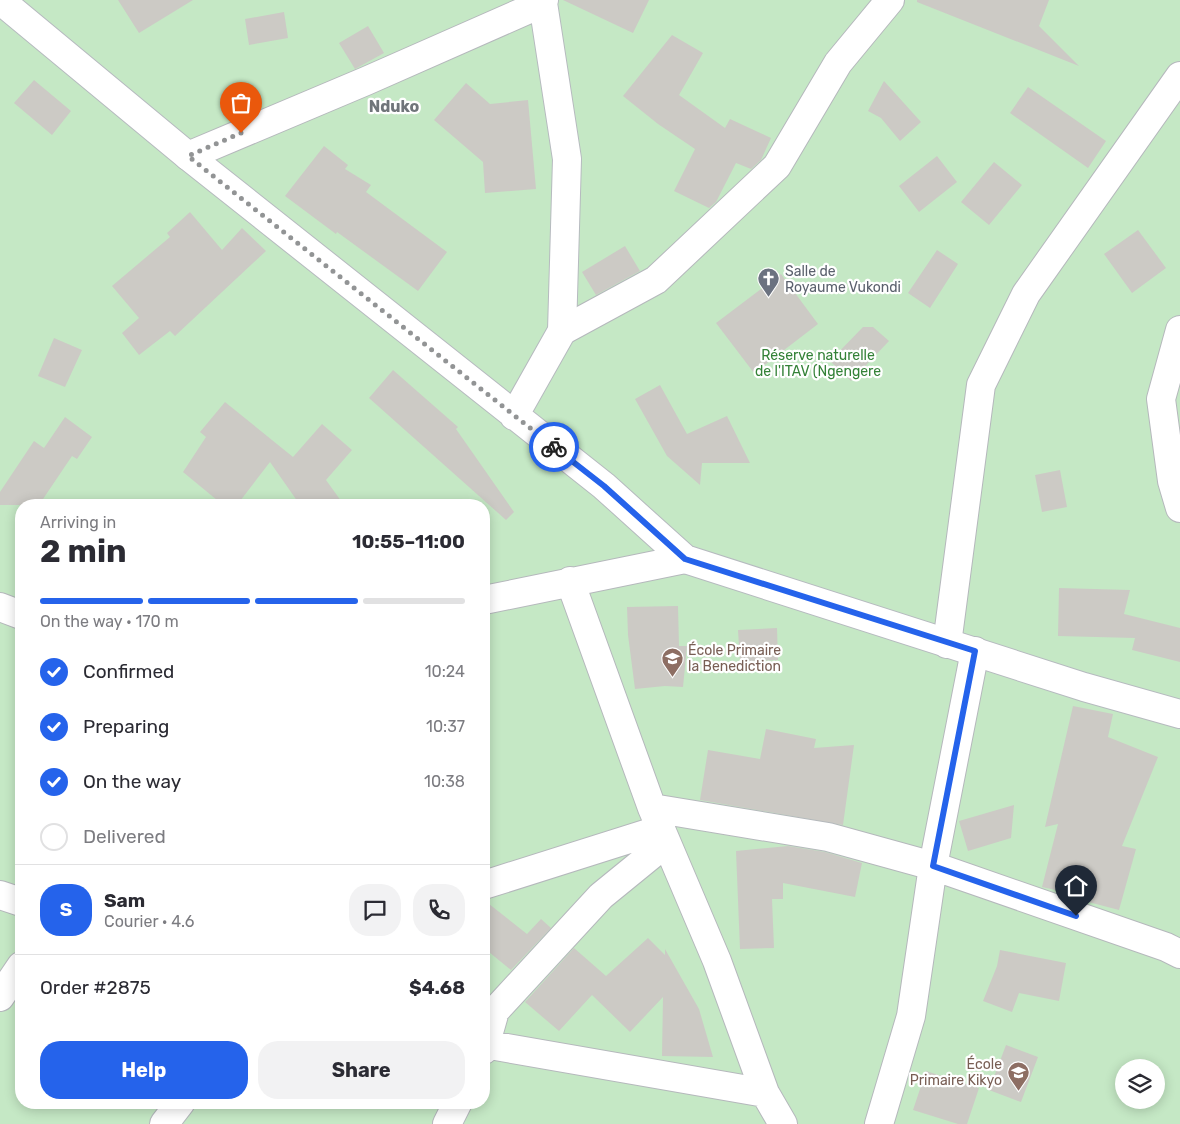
<!DOCTYPE html>
<meta charset="utf-8">
<style>
body{margin:0;font-family:Rubik,sans-serif;background:#f2f2f3;color:#2b2b33;height:100vh;display:flex;flex-direction:column;font-size:19px;white-space:nowrap}
*{box-sizing:border-box;margin:0}
p{font-size:16px;color:#7c7c81}
.icon{flex:none;width:28px;height:28px;fill:none;stroke:currentColor;stroke-width:2;stroke-linecap:round;stroke-linejoin:round}
.map{position:relative;flex:1;overflow:hidden}
.drawer{position:absolute;left:15px;top:499px;width:475px;height:610px;display:flex;flex-direction:column;background:#fff;border-radius:20px;box-shadow:0 2px 12px #0003}
.drawer>*{flex:none}
.fabs{position:absolute;left:1115px;top:1059px;display:grid;gap:10px}
.fabs a{display:grid;place-items:center;width:50px;height:50px;border-radius:50%;background:#fff;box-shadow:0 2px 12px #0003;font-size:25px}
.pin{position:absolute;display:grid;place-items:center;width:42px;height:42px;color:#fff;margin:-51px -21px;border-radius:50% 50% 50% 0;rotate:-45deg;box-shadow:0 0 5px #0007}
.pin .icon{rotate:45deg}
.courier{position:absolute;display:grid;place-items:center;width:50px;height:50px;margin:-25px;border:4px solid #2563eb;border-radius:50%;background:#fff;color:#222;box-shadow:0 1px 6px #0007}
.head em{font-style:normal;font-weight:700}
.head div{display:flex;flex-direction:column-reverse}
.head{display:flex;align-items:center;justify-content:space-between;height:85px;padding:0 25px}
h1{font-size:32px;font-weight:700;line-height:38px}
.bar{display:grid;grid-template-columns:repeat(4,1fr);gap:8px 5px;align-content:center;height:60px;padding:0 25px}
.bar i{height:6px;border-radius:4px;background:#e1e1e2}
.bar .selected{background:#2563eb}
.bar p{grid-column:span 4}
.line{display:flex;align-items:center;gap:12px;padding:0 25px;border-top:1px solid #e1e1e2}
.line div{flex:1}
.round{display:grid;place-items:center;flex:none;width:52px;height:52px;border-radius:20px;background:#f2f2f3}
ol{padding:0 25px;list-style:none}
li{display:flex;align-items:center;gap:15px;height:55px}
li p{margin-inline-start:auto}
li .icon{padding:5px;border-radius:50%;background:#2563eb;color:#fff;stroke-width:4}
li:last-child{color:#7c7c81}
li i{width:28px;height:28px;border:2px solid #e1e1e2;border-radius:50%}
.cta{display:flex;gap:10px;margin-top:auto;padding:10px 25px}
.cta a{flex:1;height:58px;border-radius:20px;background:#2563eb;color:#fff;font-size:20px;font-weight:700;line-height:58px;text-align:center}
.cta a+a{background:#f2f2f3;color:#2b2b33}
.map>svg:first-child{display:block}
.green{fill:#c5e8c5;fill-rule:evenodd}
.building{fill:#cccac5}
.lines{fill:none;stroke-linecap:round;stroke-linejoin:round}
.street-casing{stroke:#b5b8bc;stroke-width:30}
.secondary-casing{stroke:#b6babf;stroke-width:30}
.street{stroke:#fff;stroke-width:28}
.secondary{stroke:#fff;stroke-width:28}
.done{stroke:#929495;stroke-width:5;stroke-dasharray:0 9}
.route{stroke:#2563eb;stroke-width:6}
.labels{text-anchor:middle;stroke-width:4.5;stroke-linejoin:round;paint-order:stroke}
.worship-label{font-size:14px;fill:#5b616d;stroke:#fff;text-anchor:start}
.park-label{font-size:14px;fill:#348238;stroke:#fff}
.education-label{font-size:14px;fill:#785e54;stroke:#fff;text-anchor:start}
.quarter-label{font-size:16px;font-weight:bold;fill:#70757a;stroke:#fff}
</style>
<div class="map">
<svg width="1180" height="1124" viewBox="0 0 1180 1124">
<rect width="100%" height="100%" fill="#f1efe8"/>
<path class="green" d="M 0,0 L 1180,0 L 1180,1124 L 0,1124 ZM 21,505 L 484,505 L 484,1102 L 21,1102 ZM 1124,1068 L 1156,1068 L 1156,1100 L 1124,1100 Z"/>
<path class="building" d="M 118,0 L 193,0 L 139,33 Z
M 563,0 L 649,0 L 633,33 Z
M 917,0 L 1049,0 L 1039,26 L 1079,66 L 917,2 Z
M 284,12 L 288,38 L 249,45 L 245,19 Z
M 368,26 L 384,53 L 355,69 L 339,43 Z
M 672,35 L 703,53 L 679,95 L 725,128 L 730,119 L 771,138 L 761,160 L 751,169 L 736,163 L 716,202 L 709,208 L 674,191 L 695,149 L 658,124 L 623,96 Z
M 34,80 L 71,111 L 52,135 L 14,103 Z
M 884,81 L 921,122 L 900,141 L 881,118 L 868,111 Z
M 466,83 L 490,104 L 528,100 L 536,189 L 485,193 L 483,162 L 434,120 Z
M 1028,87 L 1106,141 L 1088,168 L 1010,113 Z
M 324,146 L 348,165 L 345,169 L 371,185 L 366,192 L 447,252 L 418,291 L 337,232 L 336,234 L 285,196 Z
M 937,156 L 957,182 L 919,212 L 899,186 Z
M 994,162 L 1022,185 L 989,225 L 961,202 Z
M 190,212 L 222,250 L 242,228 L 266,251 L 175,336 L 170,331 L 139,355 L 122,333 L 139,318 L 112,286 L 170,237 L 167,233 Z
M 1138,230 L 1166,268 L 1132,293 L 1104,254 Z
M 625,246 L 640,271 L 596,295 L 582,272 Z
M 937,250 L 958,264 L 930,308 L 908,293 Z
M 781,274 L 818,324 L 754,373 L 716,323 Z
M 863,327 L 873,327 L 889,341 L 851,381 L 830,361 Z
M 54,338 L 82,350 L 65,387 L 38,376 Z
M 393,370 L 458,427 L 456,429 L 514,512 L 506,520 L 369,398 Z
M 660,385 L 687,434 L 727,416 L 750,463 L 702,463 L 700,485 L 667,456 L 635,399 Z
M 225,402 L 293,457 L 322,424 L 352,450 L 326,480 L 344,505 L 300,505 L 270,462 L 237,505 L 223,505 L 183,472 L 206,437 L 200,432 Z
M 65,417 L 92,437 L 77,459 L 72,456 L 39,505 L 0,505 L 0,492 L 34,441 L 44,448 Z
M 1060,470 L 1067,507 L 1042,512 L 1035,475 Z
M 1059,588 L 1130,590 L 1124,614 L 1180,628 L 1180,662 L 1132,650 L 1135,638 L 1058,636 Z
M 678,606 L 679,646 L 687,646 L 683,687 L 665,686 L 635,689 L 628,635 L 627,607 Z
M 777,628 L 778,660 L 740,662 L 738,630 Z
M 1073,706 L 1113,714 L 1108,737 L 1158,757 L 1122,846 L 1136,849 L 1119,910 L 1081,900 L 1082,896 L 1042,887 L 1058,824 L 1045,827 Z
M 766,729 L 816,739 L 814,748 L 854,745 L 843,825 L 700,800 L 708,750 L 760,759 Z
M 1014,805 L 1011,838 L 968,851 L 959,821 Z
M 788,846 L 825,852 L 862,863 L 855,897 L 783,883 L 783,899 L 772,899 L 774,948 L 740,949 L 736,851 Z
M 484,900 L 527,934 L 541,919 L 551,928 L 511,970 L 484,948 Z
M 648,938 L 665,955 L 665,949 L 699,1009 L 713,1057 L 662,1056 L 663,997 L 630,1032 L 592,995 L 559,1031 L 525,1002 L 574,948 L 606,976 Z
M 1000,950 L 1066,963 L 1059,1001 L 1019,993 L 1012,1012 L 983,1001 L 997,966 Z
M 1006,1045 L 1038,1057 L 1021,1102 L 989,1090 Z
M 926,1071 L 979,1088 L 967,1124 L 958,1124 L 913,1110 Z"/>
<g class="lines">
<defs>
<path id="street" d="M 188,156 L 366,81 L 543,3
M 1180,330 L 1161,399 L 1172,481 L 1180,508
M 562,331 L 656,280 L 777,166 L 838,63 L 890,0
M 570,581 L 652,808 L 717,961 L 765,1093 L 783,1124
M 484,600 L 685,559
M 0,607 L 21,615
M 947,644 L 981,385 L 1026,294 L 1180,76
M 652,808 L 828,837 L 933,866 L 1166,947 L 1180,954
M 484,885 L 661,829
M 0,895 L 21,902
M 0,997 L 21,966
M 484,1044 L 765,1093
M 484,1050 L 495,1011 L 601,896 L 666,843
M 164,1124 L 181,1102
M 447,1124 L 458,1102
M 879,1124 L 911,1016 L 933,866 L 975,651"/>
<path id="secondary" d="M 0,0 L 188,156 L 604,486 L 685,559 L 1084,687 L 1180,714
M 514,416 L 562,331 L 567,159 L 543,3 L 544,0"/>
</defs>
<use href="#street" class="street-casing"/>
<use href="#secondary" class="secondary-casing"/>
<use href="#street" class="street"/>
<use href="#secondary" class="secondary"/>
</g>
<g class="lines">
<path class="done" d="M 241,133 L 188,156 L 554,447"/>
<path class="route" d="M 554,447 L 604,486 L 685,559 L 975,651 L 933,866 L 1076,916"/>
</g>
<defs>
<symbol id="church-pin" viewBox="-11 -11 22 30"><path d="M0 17L-7.5 6A9.5 9.5 0 1 1 7.5 6Z" fill="#6b7280" stroke="#fff"/><path d="M-1.2-6h2.4v3.5h3.3v2.4h-3.3V6h-2.4V-.1h-3.3v-2.4h3.3Z" fill="#fff"/></symbol>
<symbol id="school-pin" viewBox="-11 -11 22 30"><path d="M0 17L-7.5 6A9.5 9.5 0 1 1 7.5 6Z" fill="#8d6e63" stroke="#fff"/><path d="M0-5L7-2L0 1L-7-2ZM-4 1L0 2.5L4 1V4Q0 6-4 4Z" fill="#fff"/></symbol>
</defs>
<g fill-rule="evenodd">
<use href="#church-pin" x="756" y="266" width="25" height="34"/>
<use href="#school-pin" x="660" y="646" width="25" height="34"/>
<use href="#school-pin" x="1006" y="1060" width="25" height="34"/>
</g>
<g class="labels">
<g class="worship-label">
<text x="785" y="276">Salle de<tspan x="785" dy="16">Royaume Vukondi</tspan></text>
</g>
<g class="park-label">
<text x="818" y="360">Réserve naturelle<tspan x="818" dy="16">de l'ITAV (Ngengere</tspan></text>
</g>
<g class="education-label">
<text x="688" y="655">École Primaire<tspan x="688" dy="16">la Benediction</tspan></text>
<text x="1002" y="1069" text-anchor="end">École<tspan x="1002" dy="16">Primaire Kikyo</tspan></text>
</g>
<g class="quarter-label">
<text x="394" y="112">Nduko</text>
</g>
</g>
</svg>
<div class="fabs">
<a><svg class="icon" aria-label="layers" viewBox="0 0 24 24"><path d="M12 4l9 5-9 5-9-5zM3 14l9 5 9-5"/></svg></a>
</div>
<div class="pin" style="left:241px;top:133px;background:#ea580c"><svg class="icon" aria-label="bag" viewBox="0 0 24 24"><path d="M5 8h14l-1 12H6zM9 8a3 3 0 0 1 6 0"/></svg></div>
<div class="pin" style="left:1076px;top:916px;background:#1f2937"><svg class="icon" aria-label="home" viewBox="0 0 24 24"><path d="M3 11l9-7 9 7M6 9v11h12V9"/></svg></div>
<div class="courier" style="left:554px;top:447px"><svg class="icon" aria-label="bike" viewBox="0 0 24 24"><circle cx="6" cy="16" r="4"/><circle cx="18" cy="16" r="4"/><path d="M6 16l4-8h5l3 8M10 8l3 8H6M13 5h3"/></svg></div>
<section class="drawer">
<div class="head"><div><h1>2 min</h1><p>Arriving in</p></div><em>10:55–11:00</em></div>
<div class="bar"><i class="selected"></i><i class="selected"></i><i class="selected"></i><i></i><p>On the way · 170 m</p></div>
<ol>
<li><svg class="icon" aria-label="check" viewBox="0 0 24 24"><path d="M5 12l5 5 9-10"/></svg>Confirmed<p>10:24</p></li>
<li><svg class="icon" aria-label="check" viewBox="0 0 24 24"><path d="M5 12l5 5 9-10"/></svg>Preparing<p>10:37</p></li>
<li><svg class="icon" aria-label="check" viewBox="0 0 24 24"><path d="M5 12l5 5 9-10"/></svg>On the way<p>10:38</p></li>
<li><i></i>Delivered</li>
</ol>
<div class="line" style="height:90px"><b class="round" style="background:#2563eb;color:#fff">S</b><div><b>Sam</b><p>Courier · 4.6</p></div><a class="round"><svg class="icon" aria-label="chat" viewBox="0 0 24 24"><path d="M4 5h16v11H9l-5 4z"/></svg></a><a class="round"><svg class="icon" aria-label="phone" viewBox="0 0 24 24"><path d="M5 4h4l2 5-3 2q2 4 5 5l2-3 5 2v4C11 20 4 13 5 4z"/></svg></a></div>
<div class="line" style="height:65px"><div>Order #2875</div><b>$4.68</b></div>
<div class="cta"><a>Help</a><a>Share</a></div>
</section>
</div>
